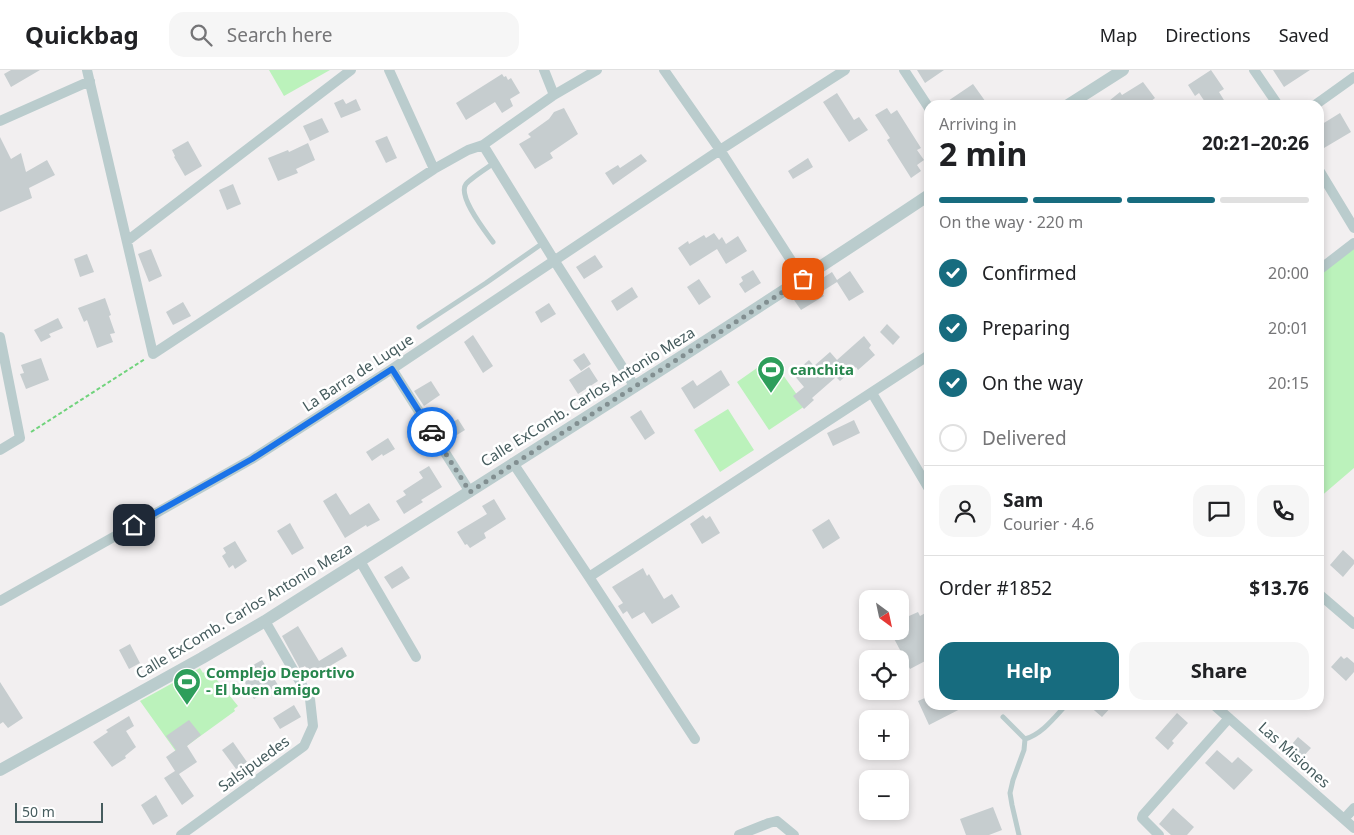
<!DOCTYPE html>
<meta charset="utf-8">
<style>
body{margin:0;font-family:"Noto Sans",sans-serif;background:#f6f6f6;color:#202124;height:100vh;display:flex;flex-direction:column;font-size:19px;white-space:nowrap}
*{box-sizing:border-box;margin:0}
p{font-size:16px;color:#757577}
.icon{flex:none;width:28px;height:28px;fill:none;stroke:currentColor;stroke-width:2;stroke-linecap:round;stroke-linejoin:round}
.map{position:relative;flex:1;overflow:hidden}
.panel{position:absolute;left:924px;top:30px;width:400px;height:610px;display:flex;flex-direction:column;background:#fff;border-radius:15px;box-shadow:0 2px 8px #0003}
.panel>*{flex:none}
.needle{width:32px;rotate:147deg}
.buttons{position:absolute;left:859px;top:520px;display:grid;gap:10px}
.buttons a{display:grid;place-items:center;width:50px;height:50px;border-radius:10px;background:#fff;box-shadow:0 2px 8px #0003;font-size:25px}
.scale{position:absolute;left:15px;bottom:12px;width:88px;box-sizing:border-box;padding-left:5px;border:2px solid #465c5e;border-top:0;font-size:14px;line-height:18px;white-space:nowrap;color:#465c5e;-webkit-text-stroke:4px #fff;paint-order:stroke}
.pin{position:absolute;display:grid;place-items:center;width:42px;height:42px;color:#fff;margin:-21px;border-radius:10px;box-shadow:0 2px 8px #0006}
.courier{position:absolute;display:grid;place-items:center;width:50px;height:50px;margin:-25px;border:4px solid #1a73e8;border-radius:50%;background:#fff;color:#222;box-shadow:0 1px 6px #0007}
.overview em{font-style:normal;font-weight:700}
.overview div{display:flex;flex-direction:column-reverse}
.overview{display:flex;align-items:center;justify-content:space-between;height:85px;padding:0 15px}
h1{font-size:32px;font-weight:700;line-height:38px}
.bar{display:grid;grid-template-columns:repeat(4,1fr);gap:8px 5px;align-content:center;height:60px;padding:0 15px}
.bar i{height:6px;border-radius:4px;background:#e0e0e0}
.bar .on{background:#176c7f}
.bar p{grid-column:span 4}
.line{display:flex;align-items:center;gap:12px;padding:0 15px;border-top:1px solid #e0e0e0}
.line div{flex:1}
.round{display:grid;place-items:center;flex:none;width:52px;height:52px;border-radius:15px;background:#f6f6f6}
ol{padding:0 15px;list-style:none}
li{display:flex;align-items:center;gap:15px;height:55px}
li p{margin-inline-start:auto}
li .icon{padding:5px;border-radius:50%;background:#176c7f;color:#fff;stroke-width:4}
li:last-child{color:#757577}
li i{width:28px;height:28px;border:2px solid #e0e0e0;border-radius:50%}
.primary-button{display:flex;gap:10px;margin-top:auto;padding:10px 15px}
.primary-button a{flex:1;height:58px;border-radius:15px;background:#176c7f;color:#fff;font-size:20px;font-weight:700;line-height:58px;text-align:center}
.primary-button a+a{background:#f6f6f6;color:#202124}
header{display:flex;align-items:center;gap:30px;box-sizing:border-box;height:70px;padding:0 25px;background:#fff;border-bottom:1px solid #e0e0e0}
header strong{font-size:24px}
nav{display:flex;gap:28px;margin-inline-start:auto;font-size:18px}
.search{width:350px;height:45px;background:#f6f6f6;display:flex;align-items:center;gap:12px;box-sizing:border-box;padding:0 18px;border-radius:15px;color:#757577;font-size:19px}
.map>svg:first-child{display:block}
.green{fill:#bbf2bb}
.building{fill:#c6cdcf}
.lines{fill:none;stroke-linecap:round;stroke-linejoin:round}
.path{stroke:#70d37c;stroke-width:2;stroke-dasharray:4 2.5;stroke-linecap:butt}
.service{stroke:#bacccd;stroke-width:5}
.minor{stroke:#bacccd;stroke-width:10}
.tertiary{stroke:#bacccd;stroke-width:12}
.done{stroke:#828f91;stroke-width:5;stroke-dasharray:0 9}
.route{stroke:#1a73e8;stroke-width:6}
.labels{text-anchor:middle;stroke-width:5;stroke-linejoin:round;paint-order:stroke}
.leisure-label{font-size:15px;font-weight:bold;fill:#27864d;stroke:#fff;text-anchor:start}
.street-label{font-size:15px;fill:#465c5e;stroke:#fff}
</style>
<header>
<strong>Quickbag</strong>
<div class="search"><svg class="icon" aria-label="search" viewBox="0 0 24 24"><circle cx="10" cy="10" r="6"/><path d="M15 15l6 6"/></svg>Search here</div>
<nav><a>Map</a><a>Directions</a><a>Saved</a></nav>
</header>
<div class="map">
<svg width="1354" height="765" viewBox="0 0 1354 765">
<rect width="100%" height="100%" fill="#f2eff0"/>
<path class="green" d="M 269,0 L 330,0 L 284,26 Z
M 1354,176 L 1354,398 L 1319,428 L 1319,202 Z
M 771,288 L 805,336 L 769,360 L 737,312 Z
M 728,339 L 754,380 L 720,402 L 694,360 Z
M 200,598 L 203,603 L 208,599 L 238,636 L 234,639 L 235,641 L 177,683 L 140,631 Z"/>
<path class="building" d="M 11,0 L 40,0 L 11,17 L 4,4 Z
M 917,0 L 944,0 L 925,13 Z
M 1211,0 L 1224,19 L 1219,22 L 1227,35 L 1207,35 L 1199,23 L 1195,26 L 1188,15 Z
M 1273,0 L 1310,0 L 1284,17 Z
M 502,4 L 504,7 L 506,6 L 508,10 L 511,8 L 520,23 L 510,29 L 513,36 L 502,43 L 495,32 L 466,50 L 456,33 Z
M 1143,12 L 1155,28 L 1146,35 L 1104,35 L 1120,22 L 1122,25 Z
M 973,14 L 988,35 L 977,35 L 974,30 L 967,35 L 942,35 Z
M 837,23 L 854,50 L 859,47 L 868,60 L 849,72 L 823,32 Z
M 343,29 L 346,34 L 356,29 L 361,40 L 341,48 L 334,33 Z
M 564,38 L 578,64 L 550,83 L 553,88 L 535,99 L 519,74 L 531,67 L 528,64 L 549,49 L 554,42 Z
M 887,38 L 891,44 L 897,40 L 921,78 L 917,80 L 924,90 L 917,95 L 921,101 L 911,108 L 887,70 L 890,68 L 875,45 Z
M 1340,43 L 1351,62 L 1324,78 L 1319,70 L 1319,56 Z
M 322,48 L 329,62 L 310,71 L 303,56 Z
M 387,66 L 397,88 L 386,93 L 375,71 Z
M 0,67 L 11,89 L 21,83 L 26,102 L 47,90 L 55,105 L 29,118 L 32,128 L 0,142 Z
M 188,71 L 202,96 L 185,106 L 174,87 L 175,86 L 172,80 Z
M 308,73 L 315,90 L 296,99 L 298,103 L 278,111 L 268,88 L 288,80 L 289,82 Z
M 641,84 L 647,91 L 613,115 L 605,103 L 618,95 L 620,98 Z
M 808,88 L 813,97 L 793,109 L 788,101 Z
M 233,114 L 241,134 L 227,140 L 219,120 Z
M 714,163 L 719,170 L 722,167 L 726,174 L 738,166 L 747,181 L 726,194 L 717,179 L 690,196 L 678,178 L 688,171 L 689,174 L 704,165 L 706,168 Z
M 151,179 L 162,206 L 149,212 L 138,184 Z
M 87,184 L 94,202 L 80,207 L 74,189 Z
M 595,185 L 603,197 L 584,209 L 576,197 Z
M 753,200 L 761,213 L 745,223 L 739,214 L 743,211 L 741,207 Z
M 850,201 L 864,222 L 849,231 L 837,212 L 821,222 L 824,226 L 801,240 L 794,230 L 812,219 L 810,216 L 832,202 L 837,210 Z
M 699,209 L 711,227 L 699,235 L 687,217 Z
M 632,217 L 638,227 L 617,241 L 611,231 Z
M 105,228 L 111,245 L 109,246 L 115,263 L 110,264 L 113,272 L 97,278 L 87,250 L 84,252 L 78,238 Z
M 183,232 L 191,246 L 173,255 L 166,242 Z
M 549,233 L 556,244 L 541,253 L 535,242 Z
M 58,248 L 63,258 L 49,264 L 51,267 L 41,272 L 34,260 Z
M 887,254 L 900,267 L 893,275 L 880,262 Z
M 473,265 L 493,296 L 483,303 L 464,272 Z
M 864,266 L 871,275 L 869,278 L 875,285 L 858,300 L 856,297 L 840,311 L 836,307 L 812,328 L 814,330 L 804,339 L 793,326 L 804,317 L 793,304 L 809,290 L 814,296 L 830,282 L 837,290 Z
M 584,283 L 591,294 L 581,301 L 573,290 Z
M 41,288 L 49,310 L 26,319 L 20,304 L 24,303 L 21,295 Z
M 589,297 L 598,311 L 578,324 L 569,310 Z
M 721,300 L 730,315 L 694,339 L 681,318 L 693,310 L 697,316 Z
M 431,311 L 440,325 L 424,336 L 414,321 Z
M 641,340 L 655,363 L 645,370 L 630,347 Z
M 458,349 L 465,360 L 447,371 L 440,360 Z
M 854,350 L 860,363 L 833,376 L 827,363 Z
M 388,368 L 395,379 L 383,386 L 382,384 L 372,391 L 366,382 Z
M 429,396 L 442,417 L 421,430 L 423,432 L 404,444 L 396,431 L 406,425 L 403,421 L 423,408 L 419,402 Z
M 336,423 L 350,445 L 369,433 L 380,450 L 367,457 L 366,455 L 345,468 L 323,431 Z
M 494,429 L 506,449 L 484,463 L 486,468 L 470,478 L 467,474 L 465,475 L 457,462 L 487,444 L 482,436 Z
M 703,445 L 706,449 L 710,446 L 720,463 L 702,474 L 690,454 Z
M 829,449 L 840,468 L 823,479 L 812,460 Z
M 290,453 L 304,478 L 292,485 L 277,461 Z
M 235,471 L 247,491 L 235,499 L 233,495 L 229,498 L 222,486 L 226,483 L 223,478 Z
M 1343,480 L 1354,490 L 1354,494 L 1343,507 L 1330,495 Z
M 402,496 L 410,508 L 392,519 L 384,507 Z
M 643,498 L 647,506 L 649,504 L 664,529 L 672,524 L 680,537 L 652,554 L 644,542 L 632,549 L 627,541 L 623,544 L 618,536 L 623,533 L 612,517 Z
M 900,529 L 909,546 L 918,542 L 920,546 L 929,541 L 929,589 L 910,599 L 890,561 L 900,561 Z
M 298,556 L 319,591 L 342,577 L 347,586 L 311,607 L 305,596 L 300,599 L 282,566 Z
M 130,574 L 140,593 L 129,599 L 119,580 Z
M 1341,586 L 1344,589 L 1347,587 L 1354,593 L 1354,602 L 1346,611 L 1331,597 Z
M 262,590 L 278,615 L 254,629 L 243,609 L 250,605 L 246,599 Z
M 0,612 L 23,648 L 8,658 L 3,652 L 0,654 Z
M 929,626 L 929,635 L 968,635 L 929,655 L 918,631 Z
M 294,635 L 301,647 L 280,659 L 273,648 Z
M 1088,635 L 1113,635 L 1102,647 Z
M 1177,643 L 1188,653 L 1172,671 L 1174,673 L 1168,680 L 1155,668 Z
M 129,646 L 134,656 L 126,661 L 136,677 L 125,686 L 126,688 L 112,697 L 93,672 L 108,662 L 106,660 Z
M 189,650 L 201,665 L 187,676 L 197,692 L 179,704 L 194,726 L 182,735 L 164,708 L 175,701 L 166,687 L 176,680 L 166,666 Z
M 1298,667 L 1311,678 L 1299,691 L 1287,680 Z
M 233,672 L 247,692 L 236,699 L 222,680 Z
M 1217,680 L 1232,693 L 1238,687 L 1253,700 L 1234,720 L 1205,693 Z
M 156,725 L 168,746 L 153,755 L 141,735 Z
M 993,737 L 1002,760 L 989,765 L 966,765 L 960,749 Z
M 1173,738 L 1194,757 L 1187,765 L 1171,765 L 1159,754 Z"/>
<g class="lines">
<path class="path" d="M 31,362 L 145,289"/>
<path class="service" d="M 493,172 C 485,161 457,126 466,114 C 471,108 487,98 494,93
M 419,257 L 486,213 L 543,173
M 1003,647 L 1025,669
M 1025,669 C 1042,664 1054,648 1066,635
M 1019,765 L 1012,735 L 1010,723 L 1013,710 L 1024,680 L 1025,669"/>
<path class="minor" d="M 87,0 L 153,284 L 434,99 L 468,80 L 483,75 L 554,25 L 597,0
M 389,0 L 434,99
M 544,0 L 554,25
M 664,0 L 720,80 L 803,209
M 904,0 L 929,38
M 1254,0 L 1278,35
M 1315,35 L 1354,7
M 0,51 L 90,11
M 483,75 L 554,190 L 635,317
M 1319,100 L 1354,158
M 127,171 L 351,0
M 1319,200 L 1354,173
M 0,267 L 20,368 L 0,380
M 392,299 L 470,422
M 872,323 L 929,419
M 513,393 L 589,507 L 695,669
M 360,491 L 416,587
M 589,507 L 929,285
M 1319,524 L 1354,554
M 0,531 L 252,389 L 392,299 L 720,80 L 845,0
M 1214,635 L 1354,758
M 1344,749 L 1354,738
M 181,765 L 304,676 L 313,656 L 310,629 L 265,551
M 739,765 L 769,753 L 777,751 L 794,765
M 1159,765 L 1142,748 L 1143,745 L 1229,648"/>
<path class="tertiary" d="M 1068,35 L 1123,0
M 0,700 L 202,588 L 265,551 C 487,410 710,271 929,125"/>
</g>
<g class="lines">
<path class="done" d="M 432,362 L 470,422 L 803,209"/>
<path class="route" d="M 134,455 L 252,389 L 392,299 L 432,362"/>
</g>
<defs>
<symbol id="stadium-pin" viewBox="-11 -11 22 30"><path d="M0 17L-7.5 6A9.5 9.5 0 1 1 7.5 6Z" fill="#2e9e5b" stroke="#fff"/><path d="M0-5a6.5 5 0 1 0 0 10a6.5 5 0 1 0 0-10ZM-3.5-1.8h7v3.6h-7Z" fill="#fff"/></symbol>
</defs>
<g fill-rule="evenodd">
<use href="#stadium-pin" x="755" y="284" width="32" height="43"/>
<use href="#stadium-pin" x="171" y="596" width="32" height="43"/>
</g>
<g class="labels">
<g class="leisure-label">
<text x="790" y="305">canchita</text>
<text x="206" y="608">Complejo Deportivo<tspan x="206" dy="17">- El buen amigo</tspan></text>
</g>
<g class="street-label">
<text transform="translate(358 303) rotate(-33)" y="5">La Barra de Luque</text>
<text transform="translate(588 327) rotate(-32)" y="5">Calle ExComb. Carlos Antonio Meza</text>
<text transform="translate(244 541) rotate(-31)" y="5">Calle ExComb. Carlos Antonio Meza</text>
<text transform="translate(1294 685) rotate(42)" y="5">Las Misiones</text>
<text transform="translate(254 694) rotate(-36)" y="5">Salsipuedes</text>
</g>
</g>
</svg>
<div class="buttons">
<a><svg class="needle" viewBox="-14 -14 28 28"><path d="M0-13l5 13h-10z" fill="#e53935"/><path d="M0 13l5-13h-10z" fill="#757577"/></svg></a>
<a><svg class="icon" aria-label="locate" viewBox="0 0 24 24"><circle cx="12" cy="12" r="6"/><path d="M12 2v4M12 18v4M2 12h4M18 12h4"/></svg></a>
<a>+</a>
<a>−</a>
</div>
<div class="scale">50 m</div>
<div class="pin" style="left:803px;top:209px;background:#ea580c"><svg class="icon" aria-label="bag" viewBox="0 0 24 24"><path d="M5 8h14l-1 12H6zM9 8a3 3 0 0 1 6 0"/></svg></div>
<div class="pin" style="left:134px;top:455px;background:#1f2937"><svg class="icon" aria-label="home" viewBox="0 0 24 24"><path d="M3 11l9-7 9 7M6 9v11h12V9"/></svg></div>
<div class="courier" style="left:432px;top:362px"><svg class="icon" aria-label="car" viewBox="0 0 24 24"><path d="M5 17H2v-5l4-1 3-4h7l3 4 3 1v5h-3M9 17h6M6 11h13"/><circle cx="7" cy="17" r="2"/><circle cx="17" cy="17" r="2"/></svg></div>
<section class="panel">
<div class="overview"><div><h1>2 min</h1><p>Arriving in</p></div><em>20:21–20:26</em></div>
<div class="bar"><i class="on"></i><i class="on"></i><i class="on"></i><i></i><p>On the way · 220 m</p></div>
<ol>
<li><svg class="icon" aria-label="check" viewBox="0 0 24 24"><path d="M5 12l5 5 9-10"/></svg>Confirmed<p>20:00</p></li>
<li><svg class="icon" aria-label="check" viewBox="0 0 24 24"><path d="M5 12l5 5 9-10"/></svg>Preparing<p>20:01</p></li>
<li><svg class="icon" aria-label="check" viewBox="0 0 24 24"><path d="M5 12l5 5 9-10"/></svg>On the way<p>20:15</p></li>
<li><i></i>Delivered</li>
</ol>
<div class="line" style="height:90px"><a class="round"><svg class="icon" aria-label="person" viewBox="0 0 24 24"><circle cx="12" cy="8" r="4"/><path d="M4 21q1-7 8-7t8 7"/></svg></a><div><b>Sam</b><p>Courier · 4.6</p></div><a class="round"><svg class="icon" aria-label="chat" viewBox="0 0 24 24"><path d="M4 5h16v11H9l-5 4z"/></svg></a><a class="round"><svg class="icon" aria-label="phone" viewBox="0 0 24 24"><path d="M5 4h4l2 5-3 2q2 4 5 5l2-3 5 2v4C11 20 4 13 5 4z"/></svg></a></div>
<div class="line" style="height:65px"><div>Order #1852</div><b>$13.76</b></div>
<div class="primary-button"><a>Help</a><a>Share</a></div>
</section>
</div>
